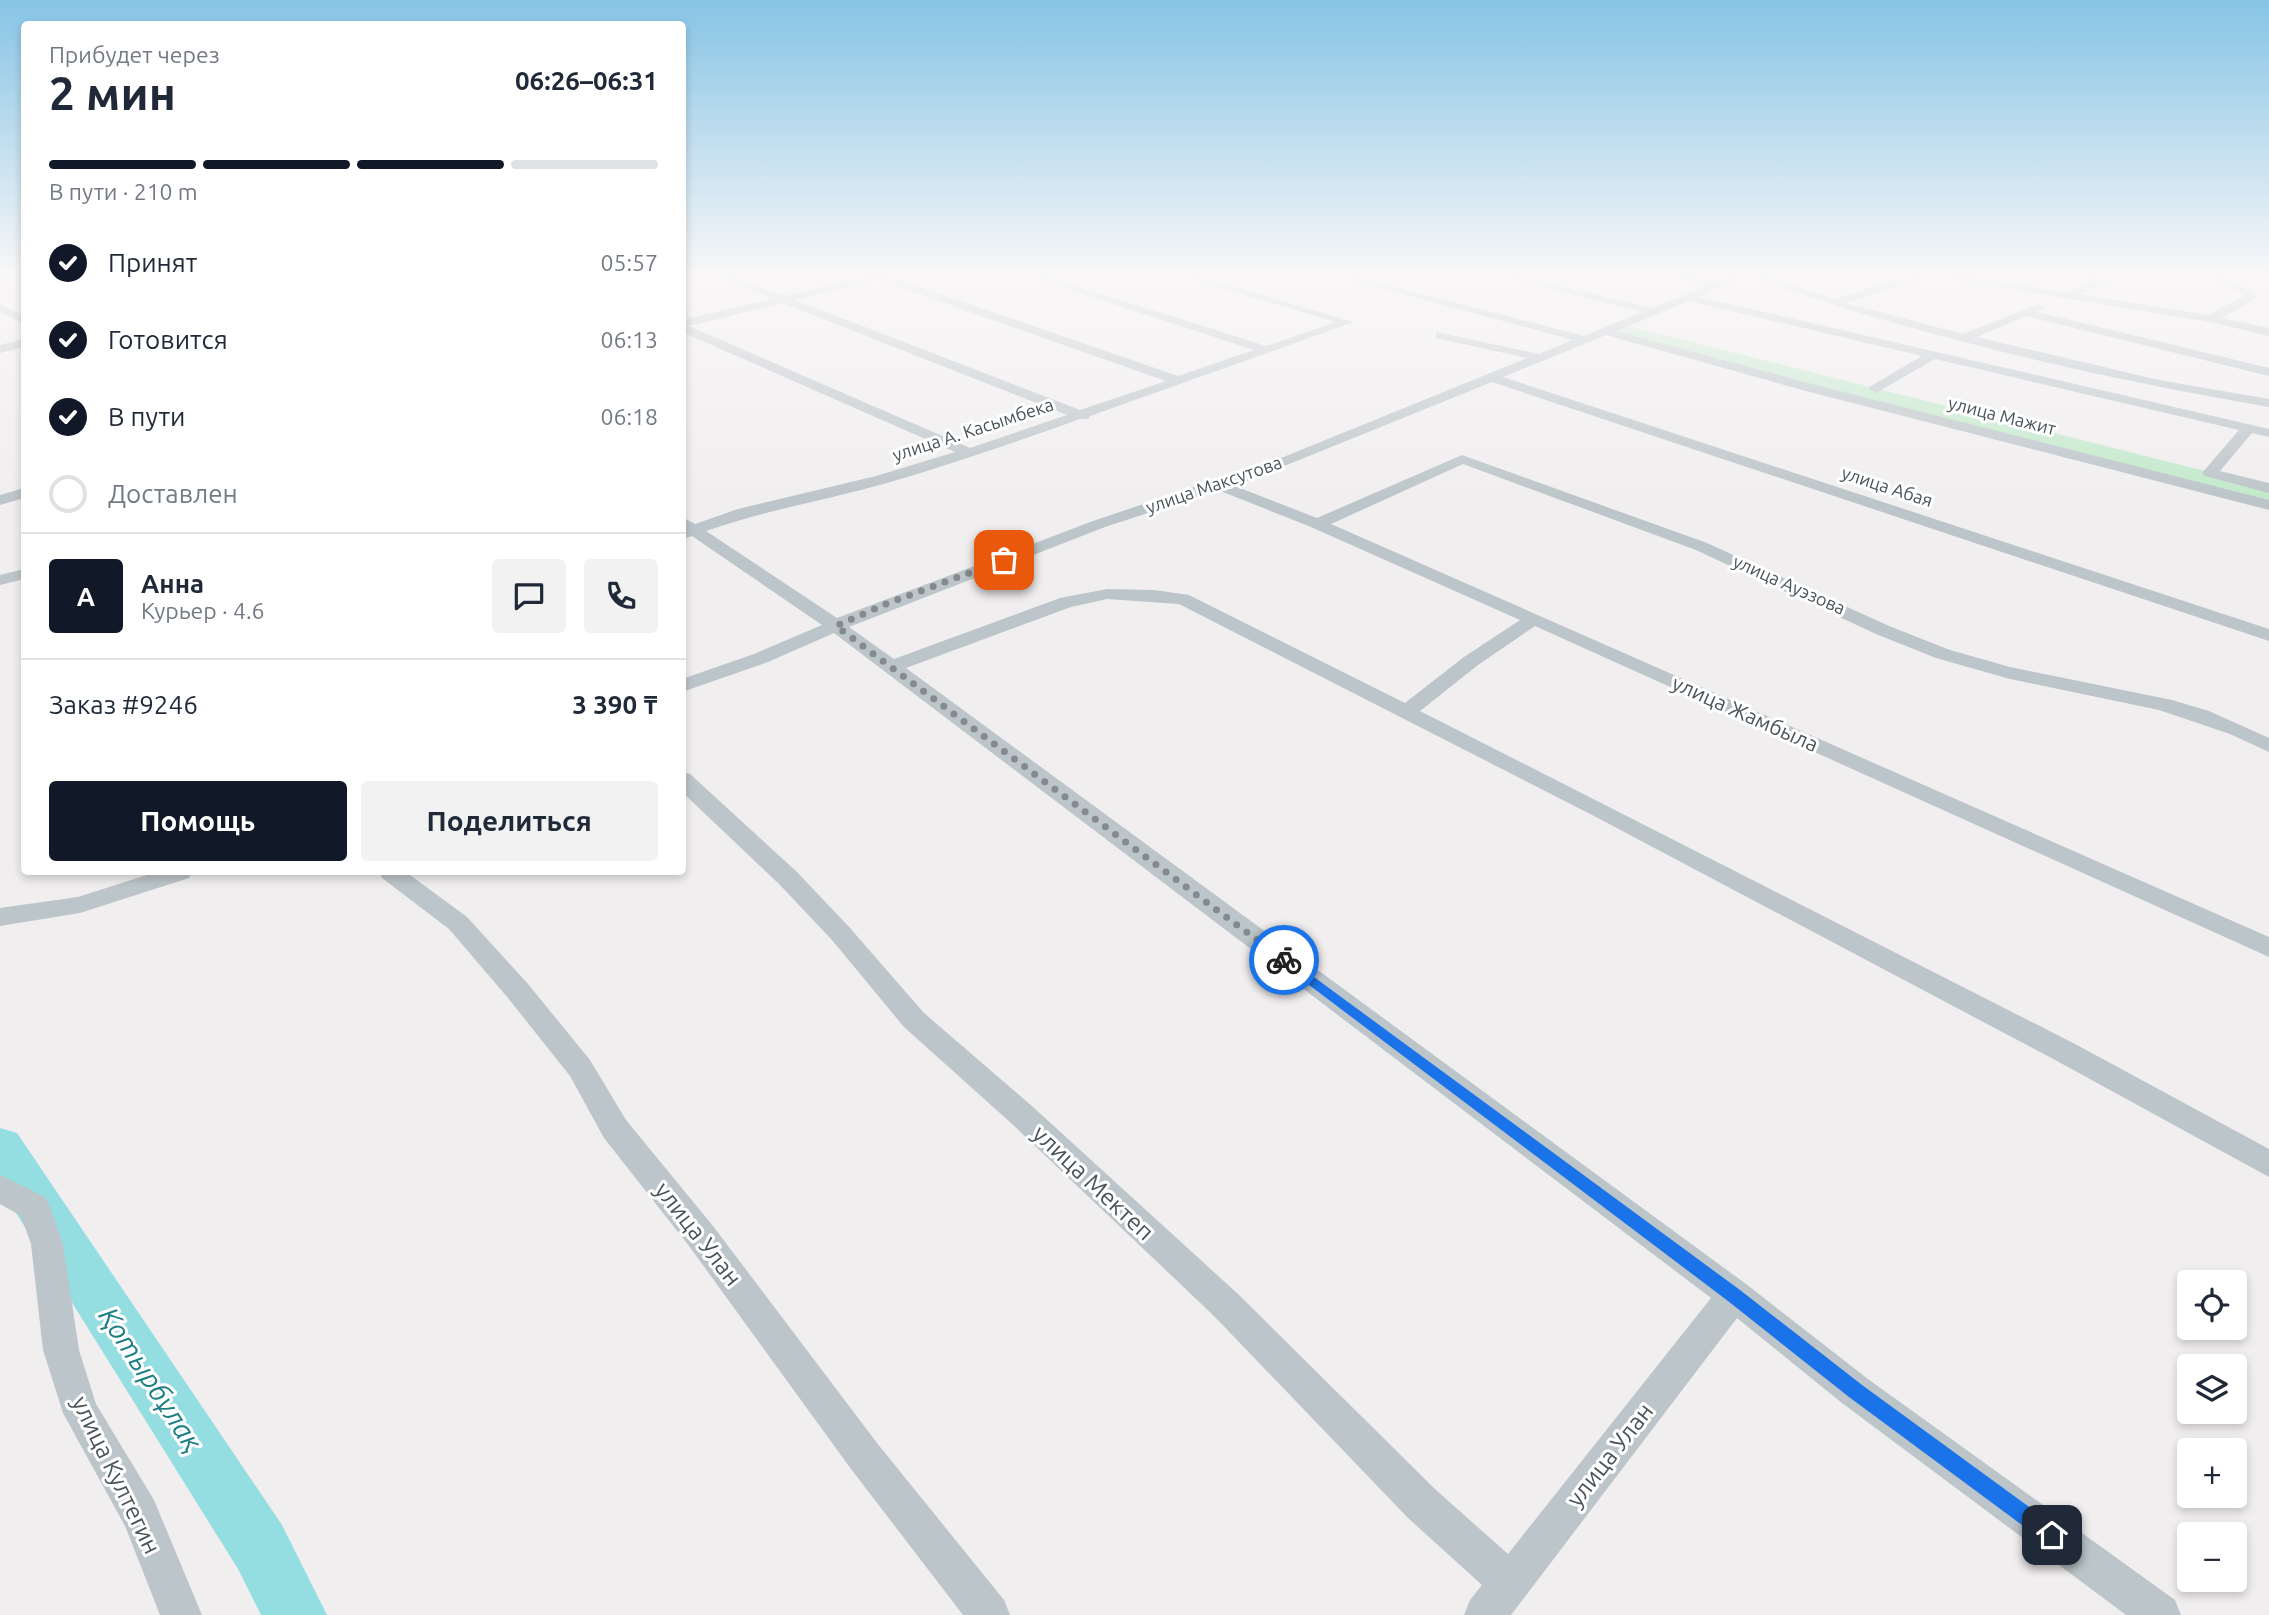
<!DOCTYPE html>
<html lang="ru">
<meta charset="utf-8">
<style>
body{margin:0;font-family:Ubuntu,sans-serif;background:#f2f2f3;color:#1f2937;height:100vh;display:flex;flex-direction:column;font-size:26px;white-space:nowrap}
*{box-sizing:border-box;margin:0}
p{font-size:23px;color:#747a83}
.icon{flex:none;width:38px;height:38px;fill:none;stroke:currentColor;stroke-width:2;stroke-linecap:round;stroke-linejoin:round}
.map{position:relative;flex:1;overflow:hidden}
.sheet{position:absolute;left:21px;top:21px;width:665px;height:854px;display:flex;flex-direction:column;background:#fff;border-radius:7px;box-shadow:0 4px 10px #0003}
.sheet>*{flex:none}
.buttons{position:absolute;left:2177px;top:1270px;display:grid;gap:14px}
.buttons a{display:grid;place-items:center;width:70px;height:70px;border-radius:7px;background:#fff;box-shadow:0 4px 10px #0003;font-size:35px}
.pin{position:absolute;display:grid;place-items:center;width:60px;height:60px;color:#fff;margin:-30px;border-radius:14px;box-shadow:0 4px 10px #0006}
.courier{position:absolute;display:grid;place-items:center;width:70px;height:70px;margin:-35px;border:5px solid #1a73e8;border-radius:50%;background:#fff;color:#222;box-shadow:0 2px 9px #0007}
.headline em{font-style:normal;font-weight:600}
.headline div{display:flex;flex-direction:column-reverse}
.headline{display:flex;align-items:center;justify-content:space-between;height:119px;padding:0 28px}
h1{font-size:46px;font-weight:600;line-height:52px}
.bar{display:grid;grid-template-columns:repeat(4,1fr);gap:10px 7px;align-content:center;height:84px;padding:0 28px}
.bar i{height:9px;border-radius:5px;background:#e0e1e3}
.bar .active{background:#111827}
.bar p{grid-column:span 4}
.line{display:flex;align-items:center;gap:18px;padding:0 28px;border-top:2px solid #e0e1e3}
.line div{flex:1}
.round{display:grid;place-items:center;flex:none;width:74px;height:74px;border-radius:7px;background:#f2f2f3}
ol{padding:0 28px;list-style:none}
li{display:flex;align-items:center;gap:21px;height:77px}
li p{margin-inline-start:auto}
li .icon{padding:7px;border-radius:50%;background:#111827;color:#fff;stroke-width:4}
li:last-child{color:#747a83}
li i{width:38px;height:38px;border:4px solid #e0e1e3;border-radius:50%}
.button{display:flex;gap:14px;margin-top:auto;padding:14px 28px}
.button a{flex:1;height:80px;border-radius:7px;background:#111827;color:#fff;font-size:28px;font-weight:600;line-height:80px;text-align:center}
.button a+a{background:#f2f2f3;color:#1f2937}
.map>svg:first-child{display:block}
.green{fill:#c2e9ca}
.lines{fill:none;stroke-linecap:round;stroke-linejoin:round}
.river{fill:#94dde0;fill-rule:evenodd}
.minor{fill:#bcc5c9;fill-rule:evenodd}
.route{fill:#1a73e8}
.done{stroke:#848a8e;stroke-width:7;stroke-dasharray:0 12.6}
.labels{text-anchor:middle;stroke-width:6;stroke-linejoin:round;paint-order:stroke}
.far-street-label{font-size:18px;fill:#495459;stroke:#fff}
.street-label{font-size:21px;fill:#495459;stroke:#fff}
.near-street-label{font-size:24px;fill:#495459;stroke:#fff}
.near-water-label{font-size:28px;font-style:italic;fill:#1c7f83;stroke:#fff}
</style>
<div class="map">
<svg width="2269" height="1615" viewBox="0 0 2269 1615">
<rect width="100%" height="100%" fill="#f1eeef"/>
<path class="green" d="M 1619,324 L 2269,487 L 2269,505 L 1737,368 L 1606,328 Z"/>
<g class="lines">
<path class="river" d="M 0,1128 L 17,1133 L 282,1525 L 327,1615 L 261,1615 L 238,1569 L 0,1187 Z"/>
<path class="minor" d="M 12,273 L 24,273 L 24,276 L 0,282 L 0,276 Z
M 709,273 L 723,273 L 784,296 L 868,276 L 864,273 L 891,273 L 891,277 L 1178,376 L 1254,350 L 1019,273 L 1035,273 L 1266,346 L 1336,322 L 1170,273 L 1186,273 L 1354,322 L 1090,416 L 1088,419 L 1080,419 C 1016,442 952,464 887,483 C 827,500 765,510 706,531 L 837,618 L 1093,521 L 1194,487 L 1234,477 L 1527,358 L 1436,338 L 1436,332 L 1539,354 L 1573,340 L 1325,273 L 1342,273 L 1584,336 L 1642,312 L 1486,273 L 1504,273 L 1652,308 L 1706,286 L 1656,273 L 1675,273 L 1717,282 L 1736,273 L 1759,273 L 1833,299 L 1921,273 L 1949,273 L 2065,292 L 2093,283 L 2078,273 L 2090,273 L 2107,284 L 2078,294 L 2208,315 L 2245,296 L 2202,273 L 2215,273 L 2257,294 L 2257,298 L 2221,318 L 2269,328 L 2269,336 L 2210,322 L 1932,276 L 1845,303 L 1963,334 L 2039,304 L 2045,307 L 2037,312 L 2269,368 L 2269,376 L 2026,316 L 1977,337 L 2159,380 L 2269,399 L 2269,407 C 2092,376 1915,336 1746,275 L 1699,297 L 2269,429 L 2269,437 L 2252,433 L 2220,471 L 2269,483 L 2269,493 L 2205,476 L 2202,473 L 2239,430 L 1935,359 L 1876,393 L 1869,389 L 1871,386 L 1922,356 L 1689,301 L 1616,331 L 1812,384 L 2269,500 L 2269,510 L 1802,390 L 1606,335 L 1503,377 L 2269,629 L 2269,641 L 1492,382 L 1235,486 L 1317,518 L 1462,455 L 1707,543 L 1889,626 L 1950,650 L 2010,667 L 2172,700 L 2209,711 L 2269,738 L 2269,752 L 2230,734 L 2159,710 L 2010,679 L 1936,658 L 1876,634 L 1696,550 L 1463,464 L 1331,524 L 2269,937 L 2269,957 L 1535,626 L 1478,665 L 1420,711 L 2077,1045 L 2269,1149 L 2269,1177 L 2057,1061 L 1596,817 L 1179,604 L 1107,599 L 1071,607 L 906,668 L 1746,1284 L 1868,1379 L 2175,1600 L 2181,1615 L 2126,1615 L 1842,1403 L 1737,1318 L 1511,1615 L 1464,1615 L 1470,1600 L 1482,1585 L 1408,1518 L 1214,1316 L 1011,1123 L 904,1027 L 832,940 L 779,884 L 682,792 L 682,772 L 690,774 L 797,872 L 850,928 L 924,1013 L 1033,1107 L 1238,1294 L 1436,1490 L 1508,1554 L 1711,1298 L 834,633 L 768,662 L 682,692 L 682,679 L 754,654 L 822,625 L 692,536 L 682,539 L 682,517 L 695,524 L 738,509 L 876,476 L 955,452 L 682,332 L 682,320 L 772,299 ZM 879,280 L 1166,381 L 1080,410 L 795,300 ZM 782,303 L 1067,415 L 970,448 L 689,326 ZM 1218,490 L 1311,527 L 1520,620 L 1464,657 L 1405,703 L 1189,595 L 1154,590 L 1107,589 L 1060,598 L 894,659 L 849,627 L 1105,527 Z
M 0,304 L 24,316 L 24,324 L 0,312 Z
M 24,339 L 24,347 L 0,353 L 0,345 Z
M 24,488 L 24,498 L 0,505 L 0,495 Z
M 24,569 L 24,579 L 0,585 L 0,575 Z
M 156,872 L 192,872 L 189,878 L 80,913 L 0,926 L 0,908 L 78,897 Z
M 379,872 L 406,872 L 467,917 L 528,984 L 590,1060 L 626,1120 L 713,1226 L 877,1443 L 1004,1600 L 1010,1615 L 963,1615 L 851,1469 L 689,1246 L 604,1138 L 570,1076 L 508,998 L 449,929 L 382,878 Z
M 0,1175 L 45,1197 L 50,1207 L 63,1244 L 79,1350 L 96,1404 L 154,1500 L 202,1615 L 160,1615 L 125,1526 L 63,1413 L 43,1350 L 31,1244 L 21,1216 L 0,1204 Z"/>
</g>
<linearGradient id="sky" x2="0" y2="1"><stop stop-color="#86c4e5"/><stop offset="0.55" stop-color="#f9f7f8"/><stop offset="1" stop-color="#f9f7f8" stop-opacity="0"/></linearGradient>
<rect width="2269" height="499" fill="url(#sky)"/>
<path class="route" d="M 1284,955 L 1740,1290 L 1862,1385 L 2058,1528 L 2061,1535 L 2058,1542 L 2052,1545 L 2045,1542 L 1849,1397 L 1728,1301 L 1280,963 L 1278,960 Z"/>
<g class="lines">
<path class="done" d="M 1004,560 L 886,604 L 836,626 L 1284,960"/>
</g>
<g class="labels">
<g class="far-street-label">
<text transform="translate(2002 416) rotate(14)" y="6">улица Мажит</text>
<text transform="translate(973 430) rotate(-18)" y="6">улица А. Касымбека</text>
<text transform="translate(1214 485) rotate(-19)" y="6">улица Максутова</text>
<text transform="translate(1887 487) rotate(18)" y="6">улица Абая</text>
<text transform="translate(1789 585) rotate(24)" y="6">улица Ауэзова</text>
</g>
<g class="street-label">
<text transform="translate(1745 714) rotate(24)" y="7">улица Жамбыла</text>
</g>
<g class="near-street-label">
<text transform="translate(1093 1183) rotate(43)" y="8">улица Мектеп</text>
<text transform="translate(698 1234) rotate(52)" y="8">улица Улан</text>
<text transform="translate(1610 1455) rotate(-52)" y="8">улица Улан</text>
<text transform="translate(116 1475) rotate(64)" y="8">улица Култегин</text>
</g>
<g class="near-water-label">
<text transform="translate(151 1379) rotate(57)" y="10">Қотырбұлақ</text>
</g>
</g>
</svg>
<div class="buttons">
<a><svg class="icon" aria-label="locate" viewBox="0 0 24 24"><circle cx="12" cy="12" r="6"/><path d="M12 2v4M12 18v4M2 12h4M18 12h4"/></svg></a>
<a><svg class="icon" aria-label="layers" viewBox="0 0 24 24"><path d="M12 4l9 5-9 5-9-5zM3 14l9 5 9-5"/></svg></a>
<a>+</a>
<a>−</a>
</div>
<div class="pin" style="left:1004px;top:560px;background:#ea580c"><svg class="icon" aria-label="bag" viewBox="0 0 24 24"><path d="M5 8h14l-1 12H6zM9 8a3 3 0 0 1 6 0"/></svg></div>
<div class="pin" style="left:2052px;top:1535px;background:#1f2937"><svg class="icon" aria-label="home" viewBox="0 0 24 24"><path d="M3 11l9-7 9 7M6 9v11h12V9"/></svg></div>
<div class="courier" style="left:1284px;top:960px"><svg class="icon" aria-label="bike" viewBox="0 0 24 24"><circle cx="6" cy="16" r="4"/><circle cx="18" cy="16" r="4"/><path d="M6 16l4-8h5l3 8M10 8l3 8H6M13 5h3"/></svg></div>
<section class="sheet">
<div class="headline"><div><h1>2 мин</h1><p>Прибудет через</p></div><em>06:26–06:31</em></div>
<div class="bar"><i class="active"></i><i class="active"></i><i class="active"></i><i></i><p>В пути · 210 m</p></div>
<ol>
<li><svg class="icon" aria-label="check" viewBox="0 0 24 24"><path d="M5 12l5 5 9-10"/></svg>Принят<p>05:57</p></li>
<li><svg class="icon" aria-label="check" viewBox="0 0 24 24"><path d="M5 12l5 5 9-10"/></svg>Готовится<p>06:13</p></li>
<li><svg class="icon" aria-label="check" viewBox="0 0 24 24"><path d="M5 12l5 5 9-10"/></svg>В пути<p>06:18</p></li>
<li><i></i>Доставлен</li>
</ol>
<div class="line" style="height:126px"><b class="round" style="background:#111827;color:#fff">А</b><div><b>Анна</b><p>Курьер · 4.6</p></div><a class="round"><svg class="icon" aria-label="chat" viewBox="0 0 24 24"><path d="M4 5h16v11H9l-5 4z"/></svg></a><a class="round"><svg class="icon" aria-label="phone" viewBox="0 0 24 24"><path d="M5 4h4l2 5-3 2q2 4 5 5l2-3 5 2v4C11 20 4 13 5 4z"/></svg></a></div>
<div class="line" style="height:91px"><div>Заказ #9246</div><b>3 390 ₸</b></div>
<div class="button"><a>Помощь</a><a>Поделиться</a></div>
</section>
</div>
